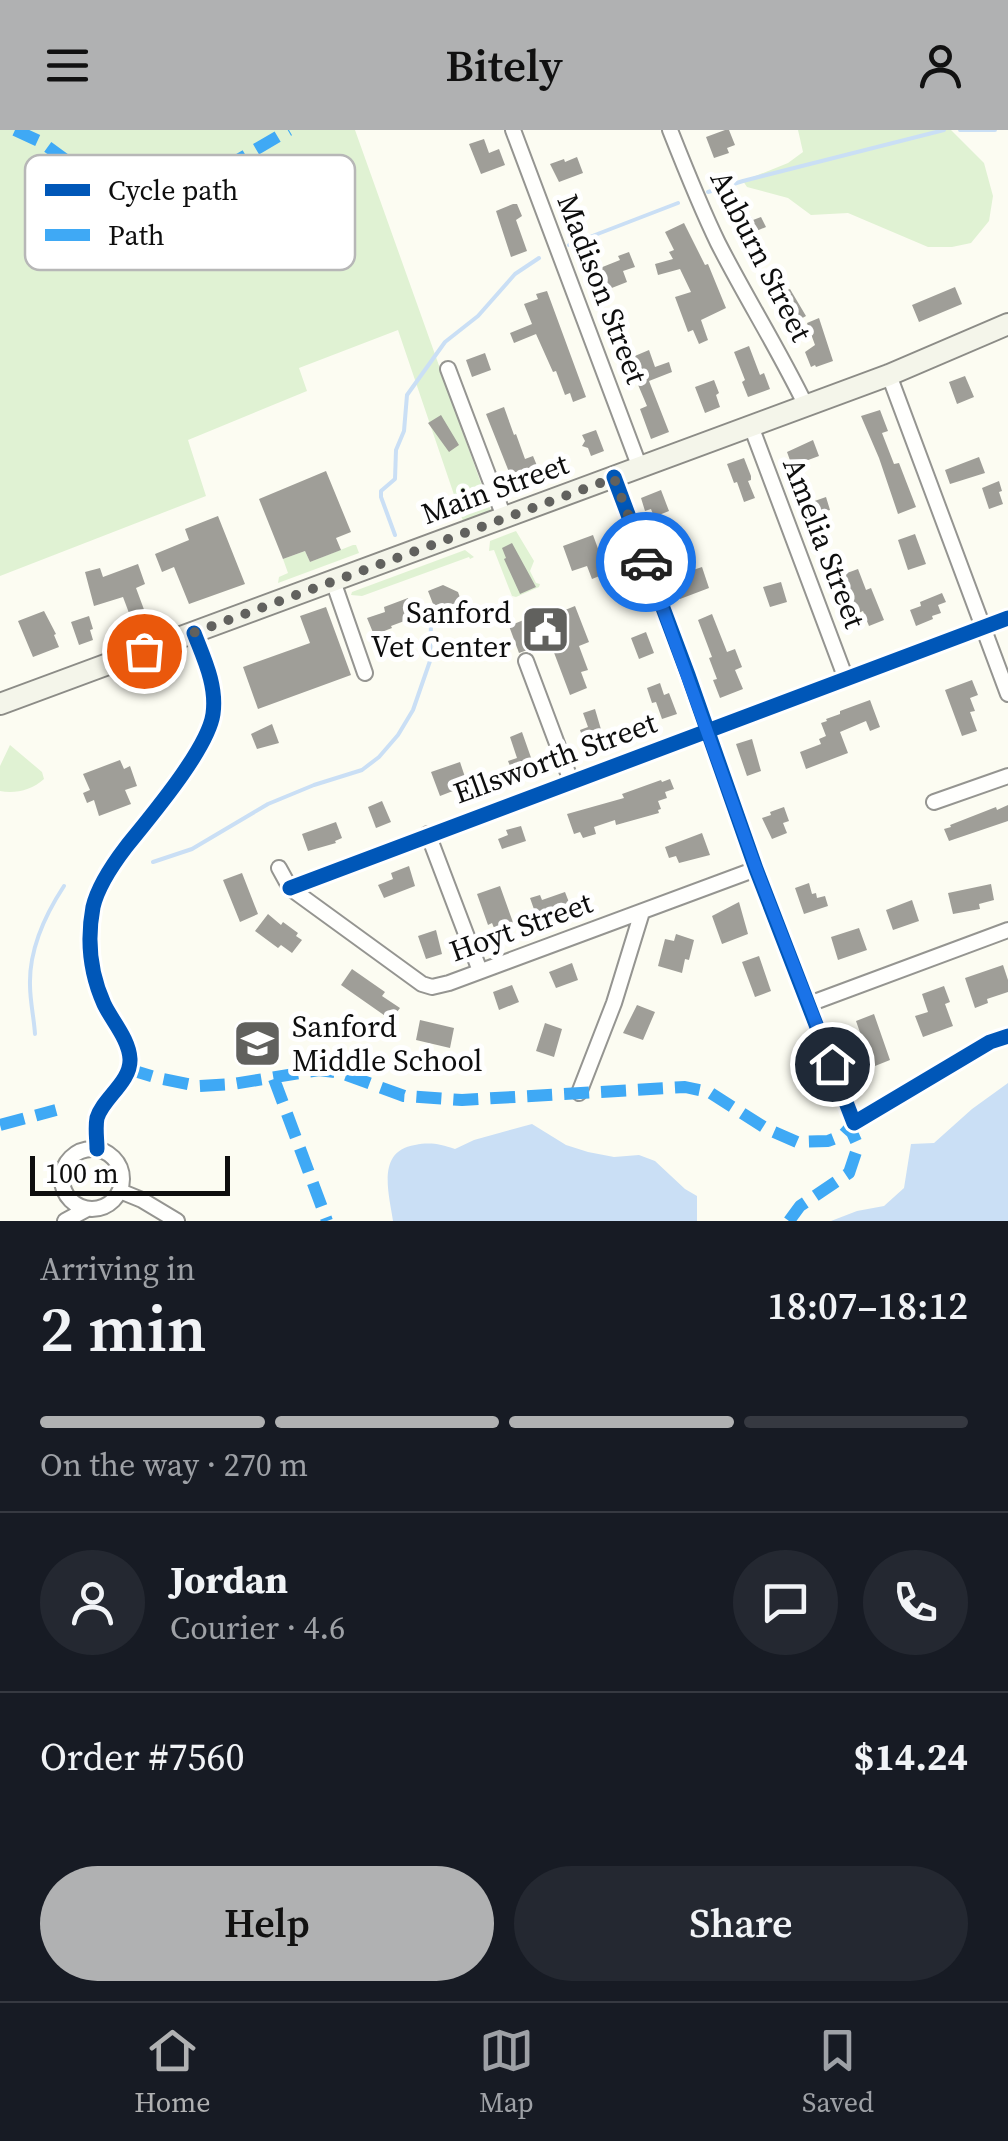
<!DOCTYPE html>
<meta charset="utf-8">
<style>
body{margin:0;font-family:"Source Serif 4",serif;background:#242831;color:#f1f3f6;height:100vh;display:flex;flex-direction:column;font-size:38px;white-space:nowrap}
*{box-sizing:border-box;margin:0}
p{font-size:32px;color:#9ea1a6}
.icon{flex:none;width:55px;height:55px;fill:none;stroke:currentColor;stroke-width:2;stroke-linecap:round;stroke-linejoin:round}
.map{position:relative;height:1091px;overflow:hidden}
.sheet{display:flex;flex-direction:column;background:#171b24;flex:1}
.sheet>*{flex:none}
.scale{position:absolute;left:30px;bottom:25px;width:200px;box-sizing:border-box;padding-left:10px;border:5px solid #0e0e0e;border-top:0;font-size:28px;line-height:35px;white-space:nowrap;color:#0e0e0e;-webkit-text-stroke:8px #fff;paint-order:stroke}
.pin{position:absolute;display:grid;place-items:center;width:85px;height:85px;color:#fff;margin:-42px;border:5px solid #fff;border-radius:50%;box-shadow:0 2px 10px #0007}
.courier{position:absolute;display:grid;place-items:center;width:100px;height:100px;margin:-50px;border:8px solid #1a73e8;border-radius:50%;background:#fff;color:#222;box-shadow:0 2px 12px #0007}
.headline em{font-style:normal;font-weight:600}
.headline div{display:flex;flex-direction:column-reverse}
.headline{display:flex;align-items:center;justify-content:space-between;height:170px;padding:0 40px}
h1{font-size:65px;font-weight:600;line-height:75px}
.bar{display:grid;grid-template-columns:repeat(4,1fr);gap:15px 10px;align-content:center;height:120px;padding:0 40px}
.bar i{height:12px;border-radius:8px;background:#363941}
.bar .on{background:#b0b1b2}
.bar p{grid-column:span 4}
.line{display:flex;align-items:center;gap:25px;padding:0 40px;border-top:2px solid #363941}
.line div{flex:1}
.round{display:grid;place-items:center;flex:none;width:105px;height:105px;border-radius:52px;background:#242831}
.primary-button{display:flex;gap:20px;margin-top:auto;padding:20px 40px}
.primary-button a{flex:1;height:115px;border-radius:60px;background:#b0b1b2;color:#111;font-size:40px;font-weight:600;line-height:115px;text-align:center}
.primary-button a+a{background:#242831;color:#f1f3f6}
header{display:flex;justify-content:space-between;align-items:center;height:130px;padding:0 40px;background:#b0b1b2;color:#111;font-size:45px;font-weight:600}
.dock{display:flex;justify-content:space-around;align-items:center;height:140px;border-top:2px solid #363941;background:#171b24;font-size:28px;color:#9ea1a6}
.dock a{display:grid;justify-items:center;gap:5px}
.dock .on{color:#b0b1b2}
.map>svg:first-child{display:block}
.green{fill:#e0f2d3}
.water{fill:#cadff5}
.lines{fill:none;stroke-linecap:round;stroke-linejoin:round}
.stream{stroke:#cadff5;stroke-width:4}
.building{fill:#9f9e98}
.minor-casing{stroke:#959591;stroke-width:18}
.secondary-casing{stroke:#8c8c87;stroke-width:24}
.minor{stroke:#fffffd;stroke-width:14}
.secondary{stroke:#f4f5ea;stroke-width:20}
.quiet{stroke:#3fa9f5;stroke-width:12;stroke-dasharray:25 12;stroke-linecap:butt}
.cycleway-casing{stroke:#fff;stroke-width:21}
.cycleway{stroke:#0057b8;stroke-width:15}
.done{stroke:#61615e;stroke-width:10;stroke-dasharray:0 18}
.route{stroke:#1a73e8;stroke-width:12}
.labels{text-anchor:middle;stroke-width:10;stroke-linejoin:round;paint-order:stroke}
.street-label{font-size:30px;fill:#0e0e0e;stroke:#fff}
.poi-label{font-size:30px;fill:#0e0e0e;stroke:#fff;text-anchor:end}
.key{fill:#fff;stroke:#b7b7b7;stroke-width:2.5}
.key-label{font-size:28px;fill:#0e0e0e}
</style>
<header><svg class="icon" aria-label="menu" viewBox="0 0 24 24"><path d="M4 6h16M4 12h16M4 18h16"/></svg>Bitely<svg class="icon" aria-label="person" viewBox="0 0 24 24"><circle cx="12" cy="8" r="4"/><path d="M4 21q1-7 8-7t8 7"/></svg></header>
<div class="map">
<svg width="1008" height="1091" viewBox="0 0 1008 1091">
<rect width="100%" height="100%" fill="#fcfcf2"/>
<path class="green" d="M 0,0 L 355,0 L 493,387 L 465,397 L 398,200 L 299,238 L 307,261 L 188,310 L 206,366 L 0,446 Z
M 798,0 L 951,0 L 984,33 L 993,66 L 989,91 L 971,113 L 952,117 L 928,117 L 848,83 L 811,85 L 788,68 L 747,57 L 743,51 L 788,33 L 803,22 Z
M 516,401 L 534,431 L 530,441 L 536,453 L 540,454 L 539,457 L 516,467 L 512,466 L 494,420 L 489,421 L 490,411 Z
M 353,415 L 356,415 L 359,423 L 278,453 L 279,447 L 288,443 L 283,429 L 305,421 L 310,432 Z
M 465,420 L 474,427 L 470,429 L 469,427 L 362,466 L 351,465 L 352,462 Z
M 10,615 L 42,642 L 44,649 C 32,660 15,664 0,661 L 0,636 Z"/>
<path class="water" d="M 1008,953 L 1008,1091 L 831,1091 L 857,1081 L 884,1076 L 904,1058 L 911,1014 L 934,1013 L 972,979 Z
M 532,994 L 566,1015 L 588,1022 L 614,1027 L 639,1025 L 655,1031 L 685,1059 L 697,1066 L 697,1091 L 393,1091 C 389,1063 376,1021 415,1015 C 430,1012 440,1014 455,1019 L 474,1010 Z"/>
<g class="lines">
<path class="stream" d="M 960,0 L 995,0
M 708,62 L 743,51 L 944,0
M 569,115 L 678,73
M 395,405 L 381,367 L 381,361 L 395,349 L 396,320 L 404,301 L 407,265 L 445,212 L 478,186 L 515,144 L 539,128
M 153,732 L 192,719 L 268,674 L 314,655 L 362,640 L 379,627 L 398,605 L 413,580 L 430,531 L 431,494
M 35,904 C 34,888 30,871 30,855 C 29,819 45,785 64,756"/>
</g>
<path class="building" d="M 725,0 L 729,0 L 735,15 L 727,18 L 729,23 L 714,28 L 706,7 Z
M 484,9 L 489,23 L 499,19 L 505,35 L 481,44 L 469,14 Z
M 577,27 L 583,43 L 559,52 L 550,34 L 564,29 L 565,32 Z
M 513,74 L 517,74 L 522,86 L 516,90 L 527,121 L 511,127 L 496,81 Z
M 751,87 L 753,90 L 761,87 L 766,97 L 749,104 L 748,101 L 738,106 L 733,96 Z
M 684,93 L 705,135 L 708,134 L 726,178 L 701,190 L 708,210 L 699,214 L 693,200 L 688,202 L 675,167 L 691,162 L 680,139 L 658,145 L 655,134 L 673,129 L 669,122 L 674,120 L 665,102 Z
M 629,122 L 635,137 L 623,141 L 627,152 L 599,163 L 594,150 L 599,148 L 597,143 L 601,141 L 600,138 L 620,130 L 618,126 Z
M 955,157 L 962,174 L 919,192 L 912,175 Z
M 790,159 L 806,186 L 797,191 L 795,187 L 784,193 L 777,179 L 788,173 L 783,162 Z
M 547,161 L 586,267 L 573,272 L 570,263 L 565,265 L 556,241 L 553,242 L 536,204 L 514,213 L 510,203 L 532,194 L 524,174 L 538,169 L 536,164 Z
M 819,188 L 833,231 L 816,237 L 815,235 L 811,237 L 805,222 L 815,215 L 807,193 Z
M 749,216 L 760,245 L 764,243 L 770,259 L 748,267 L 742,252 L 745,250 L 734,222 Z
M 649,220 L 655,237 L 669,232 L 672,242 L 649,251 L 669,302 L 651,309 L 640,279 L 647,276 L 633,243 L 629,245 L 623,231 Z
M 485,223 L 491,240 L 472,247 L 466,230 Z
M 965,246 L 974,267 L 957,274 L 949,252 Z
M 714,250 L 719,263 L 716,265 L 720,277 L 705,283 L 695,257 Z
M 504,277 L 514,305 L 516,304 L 525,329 L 533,326 L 540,343 L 530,349 L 530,351 L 515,357 L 486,284 Z
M 880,280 L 888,301 L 882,303 L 894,334 L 899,333 L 916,377 L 898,384 L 879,328 L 861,286 Z
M 441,285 L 459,315 L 449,322 L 428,293 Z
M 596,300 L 604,321 L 591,326 L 588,318 L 582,316 L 585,311 L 582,305 Z
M 813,310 L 819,326 L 792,336 L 787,322 Z
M 979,327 L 985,343 L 950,354 L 945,340 Z
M 744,328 L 751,346 L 751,350 L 748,351 L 755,368 L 744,372 L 737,352 L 734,353 L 727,334 Z
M 326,341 L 351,402 L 336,408 L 341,420 L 310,432 L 305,421 L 283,429 L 259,369 Z
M 999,351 L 1002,361 L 999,362 L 1003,374 L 989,379 L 982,358 Z
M 661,360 L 669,381 L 654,387 L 651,379 L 645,381 L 641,368 Z
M 826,367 L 830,380 L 823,382 L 826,396 L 816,400 L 806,374 Z
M 218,386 L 245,454 L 189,474 L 174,437 L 162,442 L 155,424 L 189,410 L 185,399 Z
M 915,404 L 926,434 L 908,440 L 898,410 Z
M 593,405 L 607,443 L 592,449 L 587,436 L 572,441 L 563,416 Z
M 512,413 L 536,457 L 520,464 L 504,429 L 506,428 L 502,418 Z
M 138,434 L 145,454 L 136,458 L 149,493 L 135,499 L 123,467 L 94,476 L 85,442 L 100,438 L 103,447 Z
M 702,437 L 709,458 L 680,469 L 672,447 Z
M 858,439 L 866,460 L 871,458 L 884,490 L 869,496 L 863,481 L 851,486 L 836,447 Z
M 621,443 L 629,464 L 615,470 L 606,448 Z
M 781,452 L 787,472 L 770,477 L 763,457 Z
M 443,455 L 458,462 L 465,482 L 449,488 L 444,476 L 435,479 L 428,461 Z
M 942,463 L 946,472 L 938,475 L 941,483 L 932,486 L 933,489 L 916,496 L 910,480 L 921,476 L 920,472 Z
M 408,468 L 415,487 L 391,496 L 392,498 L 374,505 L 367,488 L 385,482 L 384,477 Z
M 575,476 L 589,512 L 579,516 L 588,540 L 581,542 L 587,558 L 570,565 L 550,512 L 519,523 L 509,496 L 526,489 L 528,495 Z
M 326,477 L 351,545 L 258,579 L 243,537 L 310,513 L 300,486 Z
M 44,481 L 56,504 L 54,505 L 59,517 L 33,527 L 18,491 Z
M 712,484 L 727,522 L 735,519 L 742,537 L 735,540 L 743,559 L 720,568 L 713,550 L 717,549 L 709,528 L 712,527 L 698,490 Z
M 89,486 L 93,499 L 90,500 L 93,510 L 79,515 L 71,492 Z
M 646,502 L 654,523 L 639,529 L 631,508 Z
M 972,550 L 978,565 L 970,568 L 975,581 L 970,582 L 977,601 L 962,606 L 945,560 Z
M 660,553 L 664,565 L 669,563 L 677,584 L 662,589 L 656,572 L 652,573 L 647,558 Z
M 870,570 L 880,597 L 870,601 L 866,591 L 840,602 L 848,623 L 806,639 L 800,622 L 821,614 L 819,609 L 826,606 L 821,593 L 827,591 L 826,589 L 840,584 L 840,581 Z
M 595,579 L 605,613 L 590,619 L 588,613 L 585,614 L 580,600 L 588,597 L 583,583 Z
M 272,594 L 279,613 L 257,619 L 251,604 Z
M 522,602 L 535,639 L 514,646 L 508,631 L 517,628 L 510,607 Z
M 752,609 L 761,641 L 747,646 L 736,614 Z
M 120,630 L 124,639 L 130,636 L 137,656 L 125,660 L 131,674 L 99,686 L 94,670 L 87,673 L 83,663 L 90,660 L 83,644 Z
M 460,632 L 466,650 L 471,648 L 475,659 L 470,661 L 472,665 L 461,669 L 458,659 L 440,666 L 431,642 Z
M 670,649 L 674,659 L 665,662 L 667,668 L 658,671 L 661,679 L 658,680 L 659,683 L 616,695 L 615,690 L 594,697 L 596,704 L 583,708 L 580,702 L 574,704 L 567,684 L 624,668 L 622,664 L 661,650 L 662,652 Z
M 382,671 L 391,692 L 376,698 L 368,677 Z
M 1008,675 L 1008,691 L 949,711 L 944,699 L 951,697 L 950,695 L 996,677 L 997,680 Z
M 784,677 L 789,691 L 783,693 L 787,703 L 772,709 L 762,688 L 771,685 L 770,682 Z
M 336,692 L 342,708 L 335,711 L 336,713 L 308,721 L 302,704 Z
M 521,696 L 526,711 L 502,719 L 498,709 L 508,705 L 506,700 Z
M 702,703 L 710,725 L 679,733 L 676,726 L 669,728 L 665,717 Z
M 409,736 L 415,756 L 384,768 L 378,755 L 393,749 L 391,743 Z
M 242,743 L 258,784 L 240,792 L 223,750 Z
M 809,753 L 812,764 L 816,763 L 817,768 L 825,766 L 828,776 L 804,784 L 795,758 Z
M 991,754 L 994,770 L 979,774 L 980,779 L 953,784 L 948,763 Z
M 500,756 L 515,798 L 497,805 L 492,793 L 488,795 L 477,764 Z
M 565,762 L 572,780 L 549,789 L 546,782 L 536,785 L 530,768 L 540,765 L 542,770 Z
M 912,770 L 919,791 L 893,800 L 886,780 Z
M 739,772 L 748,804 L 722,814 L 712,786 Z
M 268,784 L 281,795 L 283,792 L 298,803 L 296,806 L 302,810 L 292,823 L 281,815 L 278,818 L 255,801 Z
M 859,798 L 867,820 L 838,830 L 831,807 Z
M 436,800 L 442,824 L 426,829 L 418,806 Z
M 676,804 L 694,810 L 689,830 L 685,829 L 682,843 L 658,836 L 665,809 L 674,811 Z
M 759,826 L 771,861 L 755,867 L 742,832 Z
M 572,833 L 578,850 L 556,858 L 549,842 Z
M 1003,835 L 1008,850 L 1008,862 L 987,869 L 988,873 L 975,878 L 965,848 Z
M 352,839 L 385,862 L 382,866 L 400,878 L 391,890 L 341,855 Z
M 512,855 L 519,872 L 499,880 L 493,862 Z
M 944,856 L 950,872 L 945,874 L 953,896 L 923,907 L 915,886 L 928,882 L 922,864 Z
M 637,875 L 655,882 L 643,910 L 623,903 Z
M 874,884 L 890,930 L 875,936 L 874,933 L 871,934 L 856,891 Z
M 420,890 L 454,898 L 450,918 L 416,910 Z
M 545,893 L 562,899 L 554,927 L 536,921 Z"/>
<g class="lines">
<defs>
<path id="minor" d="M 513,0 L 640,338
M 670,0 C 685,38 700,76 718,113 C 746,168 779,220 806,276
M 448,239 L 504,387
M 889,245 L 1008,564
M 751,296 L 846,549
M 614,347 L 688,545 L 756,739 L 854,993 L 990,912 L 1008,906
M 333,451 L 365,543
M 526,531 L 571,651
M 934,672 L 1008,646
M 428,704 L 480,841
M 279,738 L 290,758 L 422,854 L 432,857 L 449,853 L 756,739
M 290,758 L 1008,488
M 809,874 L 1008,800
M 579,963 L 614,873 L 642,782
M62 1049a30 30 0 1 1 60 0a30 30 0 1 1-60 0Z
M 97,1019 C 97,1009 95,998 97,988 C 103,968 131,952 130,929 C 129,909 112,891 104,874 C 90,843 87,809 93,777 C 98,756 113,734 126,717 C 150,687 208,619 213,584 C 217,555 204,529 194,503
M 120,1061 L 142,1070 L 177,1091
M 65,1091 L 87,1079"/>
<path id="secondary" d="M 0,574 L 889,245 L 1008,194"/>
</defs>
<use href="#minor" class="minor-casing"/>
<use href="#secondary" class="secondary-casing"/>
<use href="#minor" class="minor"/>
<use href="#secondary" class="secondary"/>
<path class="quiet" d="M 15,0 L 41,12 L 143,86 L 188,85 L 224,38 L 289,0
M 128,939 L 158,948 L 198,956 L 233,954 L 319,940 L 341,943 L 404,966 L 462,970 L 685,957 L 709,962 L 767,999 L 797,1012 L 828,1011 L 843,1005 L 854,993
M 274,949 L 327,1091
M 0,995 L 56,980
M 789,1091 L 800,1076 L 849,1043 L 858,1016 L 850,998"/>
<defs>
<path id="cycleway" d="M 614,347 L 688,545 L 756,739 L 854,993 L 990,912 L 1008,906
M 290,758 L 1008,488
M 97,1019 C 97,1009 95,998 97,988 C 103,968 131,952 130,929 C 129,909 112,891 104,874 C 90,843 87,809 93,777 C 98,756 113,734 126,717 C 150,687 208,619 213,584 C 217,555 204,529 194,503"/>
</defs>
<use href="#cycleway" class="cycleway-casing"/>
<use href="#cycleway" class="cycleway"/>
</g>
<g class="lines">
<path class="done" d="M 144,521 L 614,348 L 646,432"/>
<path class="route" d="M 646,432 L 756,738 L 832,934"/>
</g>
<defs>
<symbol id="civic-square" viewBox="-11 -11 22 22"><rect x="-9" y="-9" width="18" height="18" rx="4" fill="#61615e" stroke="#fff"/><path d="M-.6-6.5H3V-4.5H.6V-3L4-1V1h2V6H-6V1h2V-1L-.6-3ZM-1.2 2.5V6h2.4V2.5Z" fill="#fff"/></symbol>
<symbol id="school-square" viewBox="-11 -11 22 22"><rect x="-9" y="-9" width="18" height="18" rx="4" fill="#61615e" stroke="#fff"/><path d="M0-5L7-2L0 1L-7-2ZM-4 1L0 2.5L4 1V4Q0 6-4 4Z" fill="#fff"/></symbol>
</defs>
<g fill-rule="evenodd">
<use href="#civic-square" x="518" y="472" width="55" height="55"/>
<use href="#school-square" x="230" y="886" width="55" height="55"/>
</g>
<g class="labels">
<g class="street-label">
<text transform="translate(761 126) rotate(63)" y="10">Auburn Street</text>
<text transform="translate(602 159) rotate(69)" y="10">Madison Street</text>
<text transform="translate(495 359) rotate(-20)" y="10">Main Street</text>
<text transform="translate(824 413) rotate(69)" y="10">Amelia Street</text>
<text transform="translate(555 628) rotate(-20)" y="10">Ellsworth Street</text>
<text transform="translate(521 797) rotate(-20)" y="10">Hoyt Street</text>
</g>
<g class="poi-label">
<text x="511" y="493">Sanford<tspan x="511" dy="34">Vet Center</tspan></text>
<text x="292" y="907" text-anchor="start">Sanford<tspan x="292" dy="34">Middle School</tspan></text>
</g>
</g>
<rect x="25" y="25" width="330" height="115" rx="15" class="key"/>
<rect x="45" y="54" width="45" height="12" fill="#0057b8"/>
<rect x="45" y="99" width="45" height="12" fill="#3fa9f5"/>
<g class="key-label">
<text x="108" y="70">Cycle path</text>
<text x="108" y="115">Path</text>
</g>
</svg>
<div class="scale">100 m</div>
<div class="pin" style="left:144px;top:521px;background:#ea580c"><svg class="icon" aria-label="bag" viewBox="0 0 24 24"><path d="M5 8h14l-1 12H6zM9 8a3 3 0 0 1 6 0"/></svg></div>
<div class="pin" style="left:832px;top:934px;background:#1f2937"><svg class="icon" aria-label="home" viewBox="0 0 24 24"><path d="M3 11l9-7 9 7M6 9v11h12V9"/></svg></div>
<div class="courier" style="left:646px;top:432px"><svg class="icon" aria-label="car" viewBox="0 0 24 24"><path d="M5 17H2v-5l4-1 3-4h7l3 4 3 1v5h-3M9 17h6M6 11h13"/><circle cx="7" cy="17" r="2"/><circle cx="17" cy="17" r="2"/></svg></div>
</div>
<section class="sheet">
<div class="headline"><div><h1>2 min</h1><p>Arriving in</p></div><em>18:07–18:12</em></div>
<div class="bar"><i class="on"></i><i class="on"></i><i class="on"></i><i></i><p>On the way · 270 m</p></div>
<div class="line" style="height:180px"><a class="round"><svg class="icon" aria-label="person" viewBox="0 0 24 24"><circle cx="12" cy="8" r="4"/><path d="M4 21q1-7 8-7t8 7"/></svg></a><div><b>Jordan</b><p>Courier · 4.6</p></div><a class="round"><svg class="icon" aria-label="chat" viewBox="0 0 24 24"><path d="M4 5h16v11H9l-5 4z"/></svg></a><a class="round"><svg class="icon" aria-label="phone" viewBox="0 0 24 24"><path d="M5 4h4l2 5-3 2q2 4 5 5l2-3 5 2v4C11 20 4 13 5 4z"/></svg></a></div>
<div class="line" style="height:130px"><div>Order #7560</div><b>$14.24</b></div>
<div class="primary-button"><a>Help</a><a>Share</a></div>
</section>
<nav class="dock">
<a class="on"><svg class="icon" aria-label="home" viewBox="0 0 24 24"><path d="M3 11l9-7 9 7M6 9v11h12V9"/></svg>Home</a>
<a><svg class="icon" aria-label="map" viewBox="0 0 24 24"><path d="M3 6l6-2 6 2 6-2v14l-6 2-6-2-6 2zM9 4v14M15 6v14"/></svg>Map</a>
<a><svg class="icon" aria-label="saved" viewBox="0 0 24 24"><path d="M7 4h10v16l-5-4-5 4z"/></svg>Saved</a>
</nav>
